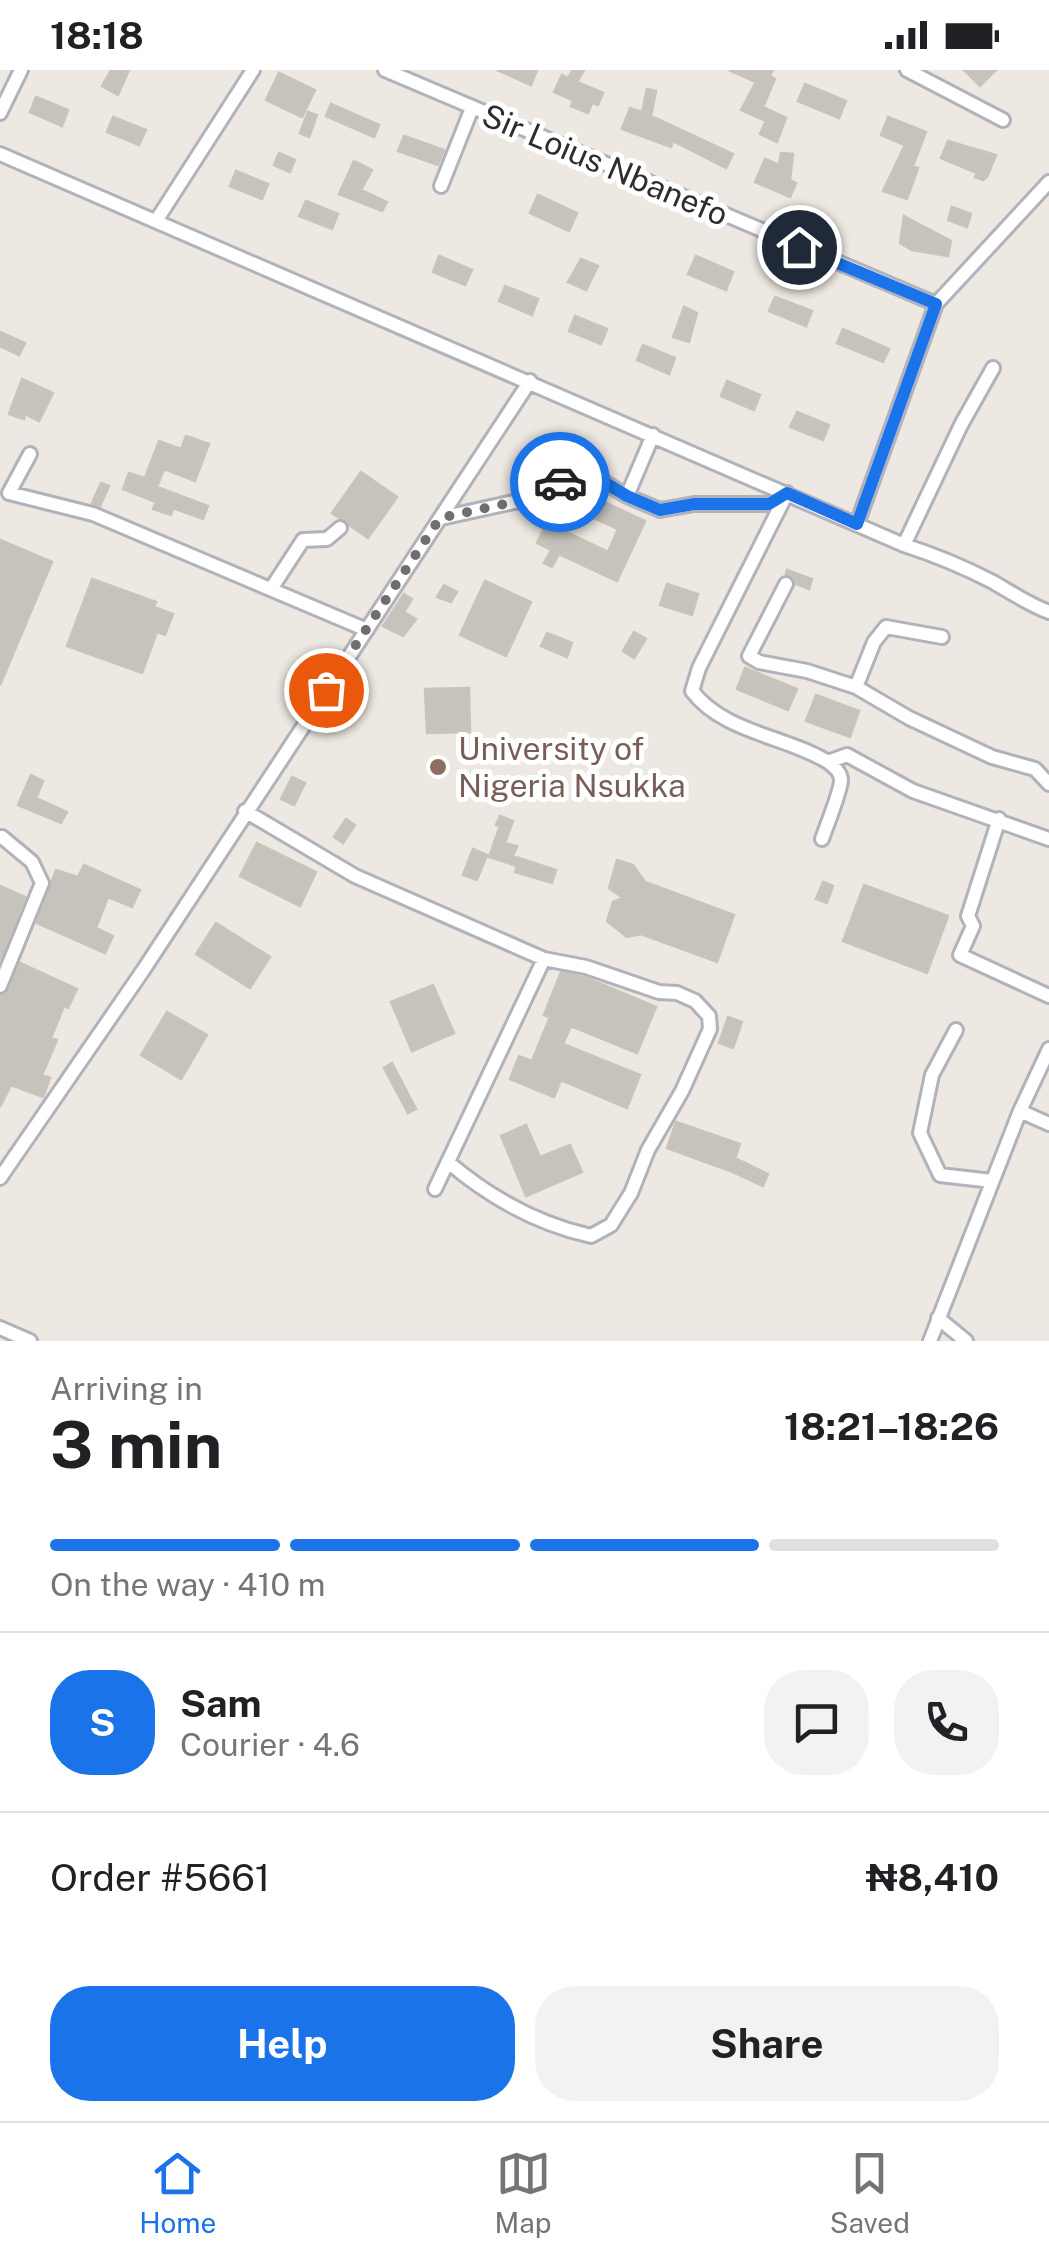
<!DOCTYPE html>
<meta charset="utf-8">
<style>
body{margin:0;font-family:"Public Sans",sans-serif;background:#f2f2f2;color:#202124;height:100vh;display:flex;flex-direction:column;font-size:38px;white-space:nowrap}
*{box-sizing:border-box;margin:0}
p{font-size:32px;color:#757577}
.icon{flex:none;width:55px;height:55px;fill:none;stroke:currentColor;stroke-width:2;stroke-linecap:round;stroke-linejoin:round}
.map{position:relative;height:1271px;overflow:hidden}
.sheet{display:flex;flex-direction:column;background:#fff;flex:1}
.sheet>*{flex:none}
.pin{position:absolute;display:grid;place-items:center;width:85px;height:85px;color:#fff;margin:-42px;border:5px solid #fff;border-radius:50%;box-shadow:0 2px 10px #0007}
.courier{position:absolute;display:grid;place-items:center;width:100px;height:100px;margin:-50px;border:8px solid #1a73e8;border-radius:50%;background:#fff;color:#222;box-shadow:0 2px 12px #0007}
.summary em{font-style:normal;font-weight:700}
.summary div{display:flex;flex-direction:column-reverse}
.summary{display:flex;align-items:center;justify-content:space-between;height:170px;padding:0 50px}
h1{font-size:65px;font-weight:700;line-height:75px}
.bar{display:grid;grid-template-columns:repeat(4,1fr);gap:15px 10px;align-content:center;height:120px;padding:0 50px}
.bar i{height:12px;border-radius:8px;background:#e0e0e0}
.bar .active{background:#1a73e8}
.bar p{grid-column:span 4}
.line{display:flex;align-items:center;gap:25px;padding:0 50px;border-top:2px solid #e0e0e0}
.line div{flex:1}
.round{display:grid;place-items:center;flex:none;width:105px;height:105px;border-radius:40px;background:#f2f2f2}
.action{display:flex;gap:20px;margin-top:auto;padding:20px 50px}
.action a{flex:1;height:115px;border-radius:40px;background:#1a73e8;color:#fff;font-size:40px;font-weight:700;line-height:115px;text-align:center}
.action a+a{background:#f2f2f2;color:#202124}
.status{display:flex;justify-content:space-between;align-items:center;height:70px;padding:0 50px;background:#fff;direction:ltr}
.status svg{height:28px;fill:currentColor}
.tab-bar{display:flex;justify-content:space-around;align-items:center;height:140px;border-top:2px solid #e0e0e0;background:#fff;font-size:28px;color:#757577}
.tab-bar a{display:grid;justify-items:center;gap:5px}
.tab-bar .active{color:#1a73e8}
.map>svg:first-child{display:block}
.building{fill:#c6c2bc;stroke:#c9c4ba;stroke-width:2.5;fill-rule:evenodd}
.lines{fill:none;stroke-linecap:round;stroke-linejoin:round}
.minor-casing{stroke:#b1b2bc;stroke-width:18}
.minor{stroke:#fff;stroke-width:12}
.done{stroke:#706e6c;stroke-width:10;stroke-dasharray:0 18}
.route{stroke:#1a73e8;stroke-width:12}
.education-dot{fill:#8d6e63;stroke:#fff;stroke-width:4}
.labels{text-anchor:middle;stroke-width:10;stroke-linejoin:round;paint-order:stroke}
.street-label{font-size:32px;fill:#2d2d2d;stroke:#fff}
.education-label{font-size:32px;fill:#785e54;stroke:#fff;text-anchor:start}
</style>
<div class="status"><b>18:18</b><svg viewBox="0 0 49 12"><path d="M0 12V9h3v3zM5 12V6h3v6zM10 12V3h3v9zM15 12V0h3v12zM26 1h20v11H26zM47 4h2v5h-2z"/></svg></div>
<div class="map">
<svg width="1049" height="1271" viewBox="0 0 1049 1271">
<rect width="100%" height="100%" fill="#ede8e1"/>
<path class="building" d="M 111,0 L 129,0 L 118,25 L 102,16 Z
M 497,0 L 537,0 L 531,15 Z
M 573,0 L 584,0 L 577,12 L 603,23 L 598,35 L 592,33 L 588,43 L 571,36 L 573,30 L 554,22 L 562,5 L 568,8 Z
M 729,0 L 773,0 L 770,6 L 775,9 L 763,37 L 786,48 L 777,72 L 760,64 L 766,51 L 741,40 L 756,12 Z
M 964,0 L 996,0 L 980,16 Z
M 279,3 L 315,20 L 302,47 L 266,30 Z
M 805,14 L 846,31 L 839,48 L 798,31 Z
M 647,19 L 656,21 L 651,46 L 733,84 L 726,98 L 673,71 L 671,77 L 622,59 L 630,38 L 642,42 Z
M 36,27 L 68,40 L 62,56 L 30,42 Z
M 331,34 L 379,55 L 374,67 L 326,46 Z
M 308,42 L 317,45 L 309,67 L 300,63 Z
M 113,47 L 146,60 L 139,75 L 107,62 Z
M 888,47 L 926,62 L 913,96 L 918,98 L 907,129 L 883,121 L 905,75 L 881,65 Z
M 404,66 L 444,80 L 438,95 L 398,81 Z
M 948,71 L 996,85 L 987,107 L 983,110 L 975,107 L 977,103 L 941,88 Z
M 279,83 L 295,90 L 290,102 L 274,95 Z
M 781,83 L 793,84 L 790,110 L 796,113 L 790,127 L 755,112 L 765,89 L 779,95 Z
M 354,91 L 372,100 L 361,120 L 387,132 L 382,141 L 339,124 Z
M 236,101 L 268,114 L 262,129 L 230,116 Z
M 538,125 L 577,143 L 569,161 L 530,143 Z
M 306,131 L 338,144 L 332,159 L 299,146 Z
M 952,137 L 971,144 L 967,157 L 948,150 Z
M 904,146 L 951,171 L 948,186 L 912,180 L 900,173 Z
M 439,186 L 472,200 L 465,215 L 433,202 Z
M 696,186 L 733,202 L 726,220 L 688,204 Z
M 581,189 L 598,196 L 586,220 L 568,212 Z
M 505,216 L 538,229 L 532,245 L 499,231 Z
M 775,227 L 812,241 L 806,256 L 769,241 Z
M 684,237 L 697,243 L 689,272 L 673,267 Z
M 575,246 L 607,259 L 601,274 L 569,261 Z
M 843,259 L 889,279 L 883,292 L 837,273 Z
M 0,262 L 25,273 L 19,285 L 0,276 Z
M 643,275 L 675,288 L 669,304 L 637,290 Z
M 22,309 L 53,323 L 39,351 L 25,344 L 24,349 L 9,344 Z
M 727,311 L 760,325 L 754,340 L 721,326 Z
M 797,342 L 829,355 L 823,370 L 790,357 Z
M 186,366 L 209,374 L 195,411 L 164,399 L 157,417 L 208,436 L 203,449 L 173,438 L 171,445 L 153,439 L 156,432 L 123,419 L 129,403 L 145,408 L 159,371 L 181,379 Z
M 361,402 L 397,427 L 368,468 L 332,443 Z
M 101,413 L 109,416 L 100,436 L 92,433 Z
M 572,417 L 645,451 L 617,511 L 559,484 L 552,497 L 544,493 L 551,480 L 537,473 L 561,423 ZM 574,439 L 618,459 L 608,482 L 564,461 Z
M 0,470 L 52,492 L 0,615 Z
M 787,500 L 812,509 L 809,519 L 796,514 L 794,508 L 786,504 Z
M 92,509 L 156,532 L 154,537 L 173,544 L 165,565 L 157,562 L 142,603 L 67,576 Z
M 485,511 L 531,532 L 506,586 L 460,565 Z
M 667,514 L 698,524 L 692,545 L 660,535 Z
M 444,515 L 457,522 L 451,532 L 437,527 Z
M 404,524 L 412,529 L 404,542 L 416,549 L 403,566 L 383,556 Z
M 634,562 L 646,569 L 634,588 L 623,581 Z
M 547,563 L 572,573 L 567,587 L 541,576 Z
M 745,598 L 797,619 L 788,640 L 737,619 Z
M 469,618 L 470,662 L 427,663 L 425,619 Z
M 816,625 L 859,641 L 850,667 L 806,651 Z
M 31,705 L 43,711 L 36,728 L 67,742 L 61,753 L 18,735 Z
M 292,707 L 305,713 L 294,735 L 281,729 Z
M 500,746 L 513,751 L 505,773 L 517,776 L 513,786 L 556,800 L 552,813 L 515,802 L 517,796 L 489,787 L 500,756 L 496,755 Z
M 346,749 L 355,755 L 343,773 L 334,767 Z
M 257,773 L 316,802 L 300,836 L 240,806 Z
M 473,779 L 487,785 L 477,810 L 463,805 Z
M 617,790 L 633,795 L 645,812 L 734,845 L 717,892 L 641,864 L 627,867 L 607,851 L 613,832 L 623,828 L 609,818 Z
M 84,795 L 140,820 L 132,837 L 108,827 L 96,858 L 113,866 L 105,883 L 37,853 L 56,800 L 78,807 Z
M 823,812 L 833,816 L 827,833 L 816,829 Z
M 864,815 L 948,846 L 927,903 L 843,871 Z
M 0,816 L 25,827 L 0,890 Z
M 216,853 L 270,887 L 250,918 L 196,884 Z
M 20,893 L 77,919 L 68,938 L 64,936 L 51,968 L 57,970 L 42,1005 L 50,1008 L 43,1027 L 11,1015 L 0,1037 L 0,926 L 9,921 Z
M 561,902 L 587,908 L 656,937 L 637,983 L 571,956 L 563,974 L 640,1005 L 627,1038 L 561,1010 L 554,1027 L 510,1009 L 519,986 L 532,991 L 550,947 L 544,945 Z
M 433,915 L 454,963 L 412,981 L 391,932 Z
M 167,942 L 207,965 L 181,1009 L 141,985 Z
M 728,947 L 742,952 L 733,978 L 719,973 Z
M 392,993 L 416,1039 L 408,1043 L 384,998 Z
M 676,1052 L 740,1074 L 735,1088 L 768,1104 L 763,1116 L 733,1102 L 667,1078 Z
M 526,1055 L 540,1087 L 570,1075 L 582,1102 L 526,1126 L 501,1066 Z"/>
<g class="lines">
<defs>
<path id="minor" d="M 385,0 L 936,234
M 907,0 L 1003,50
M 0,43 L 21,0
M 0,84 L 904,475 C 935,485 964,497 993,512 C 1012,523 1028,534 1049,542
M 441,116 L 472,38
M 156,151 L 253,0
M 30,384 L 9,423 L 93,444 L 367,560
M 787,423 L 699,598 L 692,621 C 724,663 786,666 828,692 C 834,696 841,703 841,710 C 841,721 826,757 822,769
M 627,426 L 660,440 L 694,434 L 769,434 L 785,425
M 441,448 L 532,428 L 569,407 L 594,406 L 627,426 L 653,365
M 857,454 L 936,234 L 1049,112
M 904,475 L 961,355 L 993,298
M 786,514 L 749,586 L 759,592 L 807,601 L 856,617 L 909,648 L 992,687 L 1035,699 L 1049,714
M 271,519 L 303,470 L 327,469 L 340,458
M 856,617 L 874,572 L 886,557 L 942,567
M 828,692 L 847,685 L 913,721 L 1049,769
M 245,741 L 355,806 L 544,889 L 586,897 L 659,922 L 677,923 L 695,931 L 709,946 L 710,959 L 682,1021 L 648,1080 L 631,1123 L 611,1155 L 591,1166 C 538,1154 489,1127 448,1092
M 999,749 L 968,846 L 973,856 L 960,885 L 1049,926
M 0,916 L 42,813 L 32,792 L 2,767
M 956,960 L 932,1005 L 920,1063 L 940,1105 L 992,1111
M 1020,1041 L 1049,979
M 0,1108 L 144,899 L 530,311
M 435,1119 L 544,889
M 938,1248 L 966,1271
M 0,1258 L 30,1271
M 930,1271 L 1020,1041 L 1049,1054"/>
</defs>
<use href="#minor" class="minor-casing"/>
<use href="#minor" class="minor"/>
</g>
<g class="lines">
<path class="done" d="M 326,620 L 440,448 L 532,428 L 560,412"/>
<path class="route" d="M 560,412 L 569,406 L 594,406 L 627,426 L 660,440 L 694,434 L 769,434 L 787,423 L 857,454 L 936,234 L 799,177"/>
</g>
<circle class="education-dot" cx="438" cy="697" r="10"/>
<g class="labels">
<g class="street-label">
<text transform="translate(605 95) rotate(23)" y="11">Sir Loius Nbanefo</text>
</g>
<g class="education-label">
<text x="458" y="690">University of<tspan x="458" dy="37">Nigeria Nsukka</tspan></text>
</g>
</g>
</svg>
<div class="pin" style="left:326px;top:620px;background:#ea580c"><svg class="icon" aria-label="bag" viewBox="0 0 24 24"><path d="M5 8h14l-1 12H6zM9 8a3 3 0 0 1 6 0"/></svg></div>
<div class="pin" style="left:799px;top:177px;background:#1f2937"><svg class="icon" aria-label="home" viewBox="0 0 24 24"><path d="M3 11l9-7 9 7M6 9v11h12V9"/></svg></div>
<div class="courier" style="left:560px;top:412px"><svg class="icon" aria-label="car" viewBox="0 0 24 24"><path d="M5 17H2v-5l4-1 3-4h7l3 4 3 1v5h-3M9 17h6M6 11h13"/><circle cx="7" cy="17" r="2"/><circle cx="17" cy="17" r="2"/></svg></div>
</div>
<section class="sheet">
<div class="summary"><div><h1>3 min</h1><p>Arriving in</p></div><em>18:21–18:26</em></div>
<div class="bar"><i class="active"></i><i class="active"></i><i class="active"></i><i></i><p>On the way · 410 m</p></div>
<div class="line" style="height:180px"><b class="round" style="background:#1a73e8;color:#fff">S</b><div><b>Sam</b><p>Courier · 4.6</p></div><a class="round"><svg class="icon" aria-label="chat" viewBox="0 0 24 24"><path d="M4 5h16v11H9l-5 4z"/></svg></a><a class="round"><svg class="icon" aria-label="phone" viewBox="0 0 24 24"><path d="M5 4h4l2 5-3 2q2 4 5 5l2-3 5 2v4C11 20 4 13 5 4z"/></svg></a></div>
<div class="line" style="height:130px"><div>Order #5661</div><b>₦8,410</b></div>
<div class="action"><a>Help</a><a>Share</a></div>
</section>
<nav class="tab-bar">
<a class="active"><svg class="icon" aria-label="home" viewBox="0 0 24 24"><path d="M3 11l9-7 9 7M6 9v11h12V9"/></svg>Home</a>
<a><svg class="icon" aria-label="map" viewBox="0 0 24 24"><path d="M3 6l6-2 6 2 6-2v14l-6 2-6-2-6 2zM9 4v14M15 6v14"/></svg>Map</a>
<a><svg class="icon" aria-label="saved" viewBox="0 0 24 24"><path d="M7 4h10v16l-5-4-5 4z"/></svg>Saved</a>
</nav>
